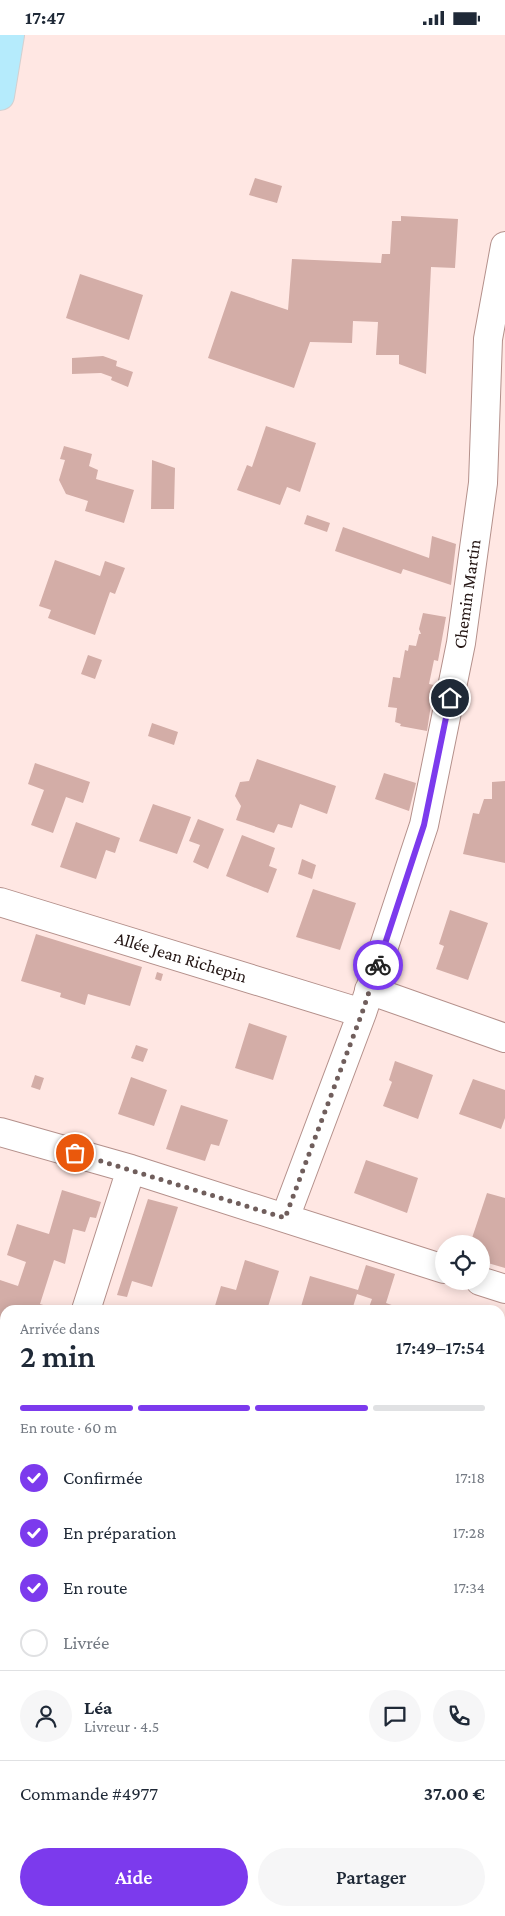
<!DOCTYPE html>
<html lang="fr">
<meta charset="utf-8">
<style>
body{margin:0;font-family:"Crimson Pro",serif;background:#f6f6f7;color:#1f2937;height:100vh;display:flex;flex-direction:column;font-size:19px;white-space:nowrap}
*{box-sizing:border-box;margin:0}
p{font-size:16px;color:#747a83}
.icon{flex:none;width:28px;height:28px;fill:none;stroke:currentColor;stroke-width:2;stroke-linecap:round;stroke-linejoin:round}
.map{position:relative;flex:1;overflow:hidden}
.sheet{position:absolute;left:0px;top:1270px;width:505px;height:611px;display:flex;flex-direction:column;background:#fff;border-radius:15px 15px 0 0;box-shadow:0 2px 12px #0003}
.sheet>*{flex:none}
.tools{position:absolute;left:435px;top:1200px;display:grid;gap:10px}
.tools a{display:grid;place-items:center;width:55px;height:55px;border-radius:50%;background:#fff;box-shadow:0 2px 12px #0003;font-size:25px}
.pin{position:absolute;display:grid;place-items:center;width:42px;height:42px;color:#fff;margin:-21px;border:2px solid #fff;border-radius:50%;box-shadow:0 1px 5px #0007}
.courier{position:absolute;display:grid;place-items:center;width:50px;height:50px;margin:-25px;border:4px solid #7c3aed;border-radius:50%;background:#fff;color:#222;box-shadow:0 1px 6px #0007}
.headline em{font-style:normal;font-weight:600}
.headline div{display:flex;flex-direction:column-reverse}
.headline{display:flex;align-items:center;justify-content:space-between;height:85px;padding:0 20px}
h1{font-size:32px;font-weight:600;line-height:38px}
.bar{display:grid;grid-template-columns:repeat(4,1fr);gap:8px 5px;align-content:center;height:60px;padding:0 20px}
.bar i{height:6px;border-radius:4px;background:#e0e1e3}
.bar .selected{background:#7c3aed}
.bar p{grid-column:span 4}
.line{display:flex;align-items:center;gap:12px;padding:0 20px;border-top:1px solid #e0e1e3}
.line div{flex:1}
.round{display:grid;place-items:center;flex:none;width:52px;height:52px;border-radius:26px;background:#f6f6f7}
ol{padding:0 20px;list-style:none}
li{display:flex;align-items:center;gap:15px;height:55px}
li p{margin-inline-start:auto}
li .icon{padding:5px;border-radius:50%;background:#7c3aed;color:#fff;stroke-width:4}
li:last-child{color:#747a83}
li i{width:28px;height:28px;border:2px solid #e0e1e3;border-radius:50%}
.button{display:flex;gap:10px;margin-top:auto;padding:10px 20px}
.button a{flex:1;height:58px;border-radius:30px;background:#7c3aed;color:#fff;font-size:20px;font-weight:600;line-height:58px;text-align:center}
.button a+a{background:#f6f6f7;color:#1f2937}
.status{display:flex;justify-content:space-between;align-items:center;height:35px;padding:0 25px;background:#fff;direction:ltr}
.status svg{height:14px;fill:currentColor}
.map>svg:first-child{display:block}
.building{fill:#d3ada7}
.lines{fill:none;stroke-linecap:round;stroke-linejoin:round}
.minor-casing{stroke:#b4908b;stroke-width:30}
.major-casing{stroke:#d3d0d0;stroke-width:30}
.path{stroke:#b6a19e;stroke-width:3;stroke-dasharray:5 2.5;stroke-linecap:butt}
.minor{stroke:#fff;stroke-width:28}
.major{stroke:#b5ebfc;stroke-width:28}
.done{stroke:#705e5c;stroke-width:5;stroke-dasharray:0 9}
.route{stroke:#7c3aed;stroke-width:6}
.labels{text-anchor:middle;stroke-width:4;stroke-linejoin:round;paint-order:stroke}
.street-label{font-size:18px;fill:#231513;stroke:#fff}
</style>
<div class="status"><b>17:47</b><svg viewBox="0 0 49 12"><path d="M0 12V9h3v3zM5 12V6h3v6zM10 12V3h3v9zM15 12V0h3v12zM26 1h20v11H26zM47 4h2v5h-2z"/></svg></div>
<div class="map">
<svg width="505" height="1881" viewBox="0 0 505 1881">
<rect width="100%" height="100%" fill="#ffe7e3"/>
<path class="building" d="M 255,143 L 282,151 L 277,168 L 249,160 Z
M 401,181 L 458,184 L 455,233 L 431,232 L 426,339 L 399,329 L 399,320 L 376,320 L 378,287 L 353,286 L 352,308 L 310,307 L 294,353 L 208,323 L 231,256 L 288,275 L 292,224 L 381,228 L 382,219 L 390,219 L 392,186 L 401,186 Z
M 80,239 L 143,260 L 129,305 L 66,283 Z
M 103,321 L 117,326 L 116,331 L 133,337 L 128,352 L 111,345 L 112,342 L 101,338 L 72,339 L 72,323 Z
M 266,391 L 316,408 L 300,457 L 287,452 L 280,470 L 237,455 L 247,430 L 252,432 Z
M 64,411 L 92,419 L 89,431 L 98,435 L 96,444 L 134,455 L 124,488 L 85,476 L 88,466 L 66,459 L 59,445 L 65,425 L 60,424 Z
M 152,425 L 175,433 L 174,474 L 151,474 Z
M 307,480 L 330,488 L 327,497 L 304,489 Z
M 343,492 L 429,523 L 432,501 L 456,509 L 451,550 L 403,534 L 401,539 L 335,516 Z
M 55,525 L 100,541 L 105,526 L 125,533 L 115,559 L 110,557 L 95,600 L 48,583 L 51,575 L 39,571 Z
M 423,578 L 446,582 L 438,626 L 434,625 L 429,649 L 434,650 L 427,696 L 400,691 L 401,689 L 395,687 L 397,673 L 388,672 L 393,642 L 400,643 L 405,615 L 408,616 L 409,610 L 416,611 L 419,599 L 421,599 L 419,594 Z
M 88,620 L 102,625 L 95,644 L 81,639 Z
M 152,688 L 178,697 L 174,710 L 148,701 Z
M 257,724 L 336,751 L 327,779 L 300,769 L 292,793 L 278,789 L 274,798 L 236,785 L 241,771 L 235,761 L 240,747 L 249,746 Z
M 35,728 L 90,747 L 83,768 L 66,762 L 53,798 L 31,790 L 44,755 L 28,749 Z
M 384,738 L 416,748 L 409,776 L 375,764 Z
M 505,746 L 505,828 L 463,819 L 473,778 L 479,779 L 484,764 L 492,764 L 492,747 Z
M 153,769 L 191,782 L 177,819 L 139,806 Z
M 198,784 L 224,794 L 208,834 L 193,827 L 200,810 L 189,806 Z
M 76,787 L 120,803 L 115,818 L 106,815 L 96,844 L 60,832 Z
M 242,800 L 275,813 L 269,831 L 277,834 L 268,858 L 226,841 Z
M 302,824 L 316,830 L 312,844 L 298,839 Z
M 313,854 L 356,868 L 340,915 L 296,902 Z
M 450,875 L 488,888 L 468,945 L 436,934 L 444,911 L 439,909 Z
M 36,899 L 142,932 L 130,971 L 88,959 L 85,970 L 60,962 L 61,958 L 21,946 Z
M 157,937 L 163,939 L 161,946 L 155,944 Z
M 249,988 L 287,1001 L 273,1045 L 235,1033 Z
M 136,1010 L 148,1014 L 143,1027 L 131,1023 Z
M 395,1026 L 433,1040 L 418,1084 L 383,1071 L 392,1047 L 389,1045 Z
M 35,1040 L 44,1043 L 40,1055 L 31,1052 Z
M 131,1042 L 167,1055 L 154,1091 L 118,1079 Z
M 473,1044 L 505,1055 L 505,1083 L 501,1094 L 459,1079 Z
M 181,1070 L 228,1085 L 219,1111 L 211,1109 L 205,1126 L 166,1114 Z
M 366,1125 L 418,1143 L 407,1178 L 354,1158 Z
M 62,1155 L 101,1167 L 96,1183 L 90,1182 L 85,1197 L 73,1194 L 65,1229 L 54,1225 L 40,1269 L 50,1272 L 49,1275 L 5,1275 L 5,1402 L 0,1400 L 0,1245 L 18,1251 L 26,1227 L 7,1220 L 17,1189 L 49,1199 Z
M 487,1158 L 505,1163 L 505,1233 L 481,1226 L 481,1209 L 470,1209 Z
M 148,1164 L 178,1172 L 152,1252 L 132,1246 L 127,1262 L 117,1260 Z
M 245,1225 L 279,1236 L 267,1275 L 214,1274 L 221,1251 L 236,1255 Z
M 366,1230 L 395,1239 L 386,1268 L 406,1275 L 368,1275 L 372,1264 L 357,1259 L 352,1275 L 300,1275 L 310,1241 L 358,1255 Z
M 0,1439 L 5,1439 L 5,1473 L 0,1474 Z
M 505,1456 L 505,1488 L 500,1487 L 500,1471 Z
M 500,1532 L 505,1533 L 505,1572 L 500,1587 Z
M 0,1578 L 5,1582 L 5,1646 L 3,1649 L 0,1646 Z
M 500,1684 L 505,1685 L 500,1703 Z
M 187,1876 L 214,1876 L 214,1881 L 187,1881 Z
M 268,1876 L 318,1876 L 318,1881 L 268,1881 Z"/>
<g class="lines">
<defs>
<path id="minor" d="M 0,867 L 362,978
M 369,955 L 505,1003
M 0,1097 L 131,1134 L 444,1234
M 285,1183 L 362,978 L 424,790 L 461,608 L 483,448 L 488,304 L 505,211
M 480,1246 L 505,1254
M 86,1275 L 131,1134
M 500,1342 L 505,1327
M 500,1645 L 505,1646
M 23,1876 L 23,1881"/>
<path id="major" d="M 0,61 L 10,0"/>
</defs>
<use href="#minor" class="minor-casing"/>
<use href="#major" class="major-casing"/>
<path class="path" d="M 382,1881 L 382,1876"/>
<use href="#minor" class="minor"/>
<use href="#major" class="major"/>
</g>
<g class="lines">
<path class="done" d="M 75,1118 L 285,1183 L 362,978 L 378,930"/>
<path class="route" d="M 378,930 L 424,790 L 450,663"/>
</g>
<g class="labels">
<g class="street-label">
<text transform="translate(467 559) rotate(-82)" y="6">Chemin Martin</text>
<text transform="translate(181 922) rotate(17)" y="6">Allée Jean Richepin</text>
</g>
</g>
</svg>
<div class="tools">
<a><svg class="icon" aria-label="locate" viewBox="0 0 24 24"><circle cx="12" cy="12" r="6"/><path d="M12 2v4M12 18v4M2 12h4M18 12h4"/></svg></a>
</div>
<div class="pin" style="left:75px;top:1118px;background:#ea580c"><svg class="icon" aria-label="bag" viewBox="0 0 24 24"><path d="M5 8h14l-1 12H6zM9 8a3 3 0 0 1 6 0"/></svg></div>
<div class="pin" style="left:450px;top:663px;background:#1f2937"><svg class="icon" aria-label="home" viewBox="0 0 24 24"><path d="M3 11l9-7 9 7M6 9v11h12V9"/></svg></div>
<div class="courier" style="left:378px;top:930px"><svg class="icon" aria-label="bike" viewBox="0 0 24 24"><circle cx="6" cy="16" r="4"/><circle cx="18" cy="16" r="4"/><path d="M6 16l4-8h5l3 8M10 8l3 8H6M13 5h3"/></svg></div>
<section class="sheet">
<div class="headline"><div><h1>2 min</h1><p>Arrivée dans</p></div><em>17:49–17:54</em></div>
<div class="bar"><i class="selected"></i><i class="selected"></i><i class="selected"></i><i></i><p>En route · 60 m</p></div>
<ol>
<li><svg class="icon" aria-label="check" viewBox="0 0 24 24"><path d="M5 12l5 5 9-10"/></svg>Confirmée<p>17:18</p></li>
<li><svg class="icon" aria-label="check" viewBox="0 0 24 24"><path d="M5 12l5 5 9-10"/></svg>En préparation<p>17:28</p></li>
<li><svg class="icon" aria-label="check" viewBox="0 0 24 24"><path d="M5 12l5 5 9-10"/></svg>En route<p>17:34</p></li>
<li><i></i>Livrée</li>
</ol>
<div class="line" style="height:90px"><a class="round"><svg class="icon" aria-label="person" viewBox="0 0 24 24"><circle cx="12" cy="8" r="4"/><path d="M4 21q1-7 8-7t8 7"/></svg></a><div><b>Léa</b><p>Livreur · 4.5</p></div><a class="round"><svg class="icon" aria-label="chat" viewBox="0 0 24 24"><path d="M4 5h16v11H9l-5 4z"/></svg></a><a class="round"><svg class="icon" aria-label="phone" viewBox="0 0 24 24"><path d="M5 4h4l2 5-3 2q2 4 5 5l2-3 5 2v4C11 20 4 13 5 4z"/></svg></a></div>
<div class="line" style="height:65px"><div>Commande #4977</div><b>37.00 €</b></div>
<div class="button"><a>Aide</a><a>Partager</a></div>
</section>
</div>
